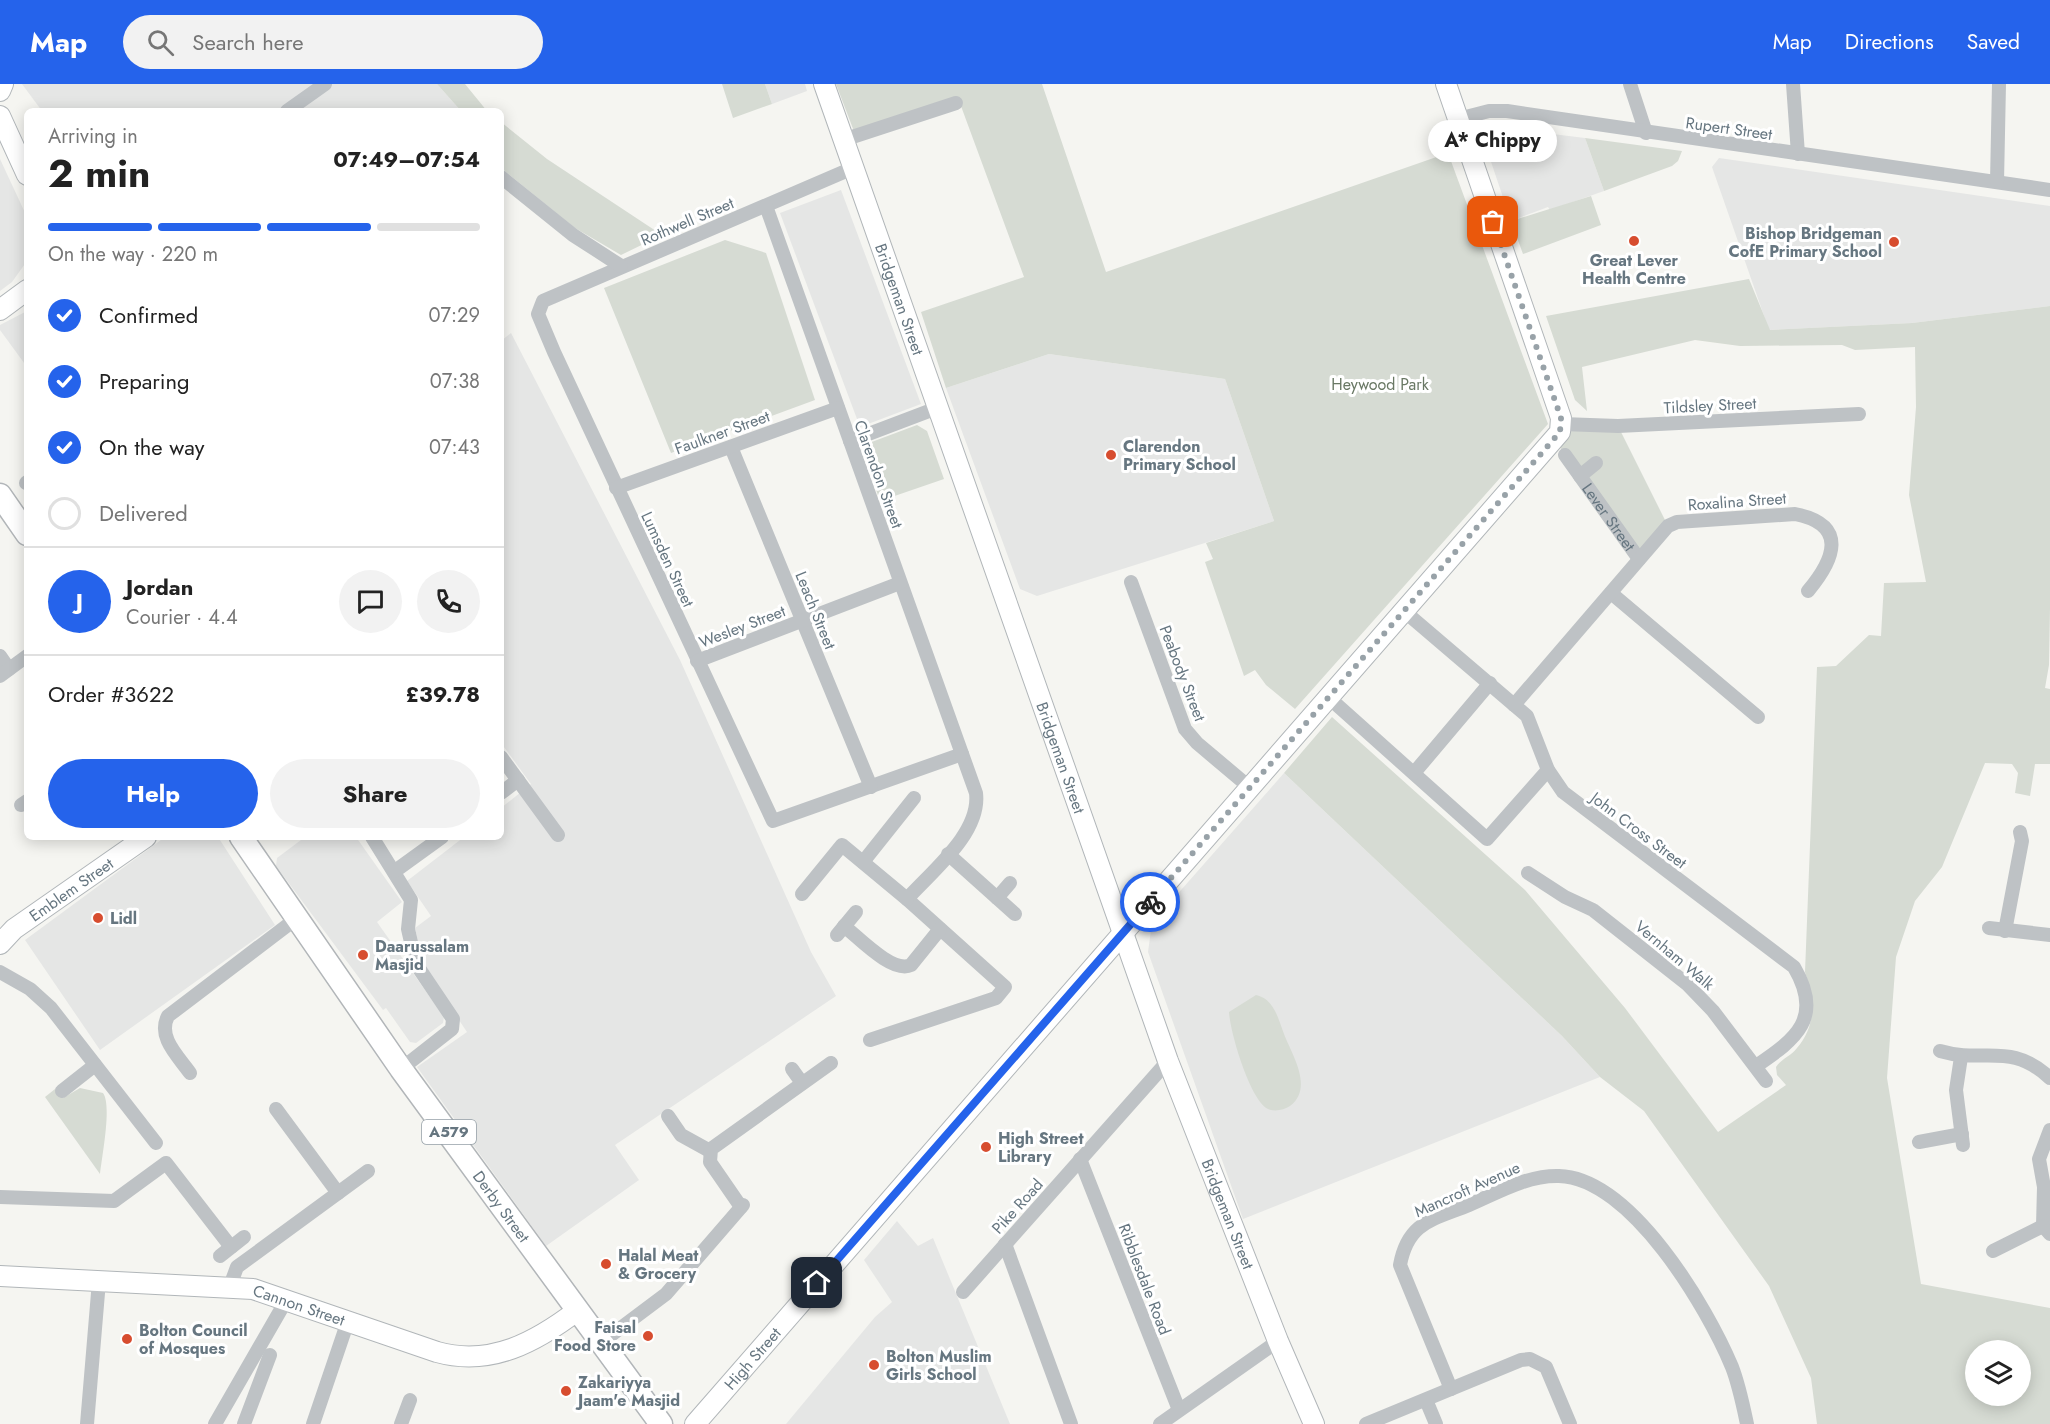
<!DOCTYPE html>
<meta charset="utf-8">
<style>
body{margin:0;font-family:Jost,sans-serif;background:#f2f2f2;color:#222;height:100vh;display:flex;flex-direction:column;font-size:22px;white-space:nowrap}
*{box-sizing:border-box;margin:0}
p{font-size:20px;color:#767676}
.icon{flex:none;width:33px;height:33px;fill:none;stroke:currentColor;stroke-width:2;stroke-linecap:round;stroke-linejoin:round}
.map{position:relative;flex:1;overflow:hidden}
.panel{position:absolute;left:24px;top:24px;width:480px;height:732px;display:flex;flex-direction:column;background:#fff;border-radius:9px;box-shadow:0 3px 15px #0003}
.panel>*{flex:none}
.fabs{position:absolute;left:1965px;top:1256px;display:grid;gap:12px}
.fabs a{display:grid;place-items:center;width:66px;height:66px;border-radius:50%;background:#fff;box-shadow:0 3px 15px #0003;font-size:30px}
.pin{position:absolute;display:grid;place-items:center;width:51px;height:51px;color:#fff;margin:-26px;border-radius:12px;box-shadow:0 3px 9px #0006}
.courier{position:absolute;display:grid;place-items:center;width:60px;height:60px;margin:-30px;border:4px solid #2563eb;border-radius:50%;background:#fff;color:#222;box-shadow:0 2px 8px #0007}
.bubble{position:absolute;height:42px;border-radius:21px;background:#fff;box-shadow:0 3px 15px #0003;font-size:20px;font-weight:700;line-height:42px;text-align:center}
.headline em{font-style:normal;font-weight:700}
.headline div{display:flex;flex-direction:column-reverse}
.headline{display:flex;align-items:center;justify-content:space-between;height:102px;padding:0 24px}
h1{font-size:39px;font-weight:700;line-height:45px}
.bar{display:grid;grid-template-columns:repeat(4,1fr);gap:9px 6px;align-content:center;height:72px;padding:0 24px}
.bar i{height:8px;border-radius:4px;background:#e0e0e0}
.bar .selected{background:#2563eb}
.bar p{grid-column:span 4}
.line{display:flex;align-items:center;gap:15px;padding:0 24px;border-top:2px solid #e0e0e0}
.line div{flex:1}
.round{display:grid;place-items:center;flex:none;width:63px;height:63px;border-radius:32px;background:#f2f2f2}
ol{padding:0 24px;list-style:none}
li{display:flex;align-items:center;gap:18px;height:66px}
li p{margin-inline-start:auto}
li .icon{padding:6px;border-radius:50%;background:#2563eb;color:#fff;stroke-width:4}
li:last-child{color:#767676}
li i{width:33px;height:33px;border:3px solid #e0e0e0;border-radius:50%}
.cta{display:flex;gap:12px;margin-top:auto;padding:12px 24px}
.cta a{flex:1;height:69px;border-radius:36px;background:#2563eb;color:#fff;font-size:24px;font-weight:700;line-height:69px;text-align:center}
.cta a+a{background:#f2f2f2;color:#222}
header{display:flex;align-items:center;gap:36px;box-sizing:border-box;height:84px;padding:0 30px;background:#2563eb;color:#fff}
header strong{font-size:28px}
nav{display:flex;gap:33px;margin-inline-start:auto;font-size:21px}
.search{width:420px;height:54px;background:#f2f2f2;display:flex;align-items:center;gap:15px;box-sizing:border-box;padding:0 21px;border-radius:33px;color:#767676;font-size:22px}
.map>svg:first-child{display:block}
.built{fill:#e5e6e5}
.green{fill:#d6dbd3;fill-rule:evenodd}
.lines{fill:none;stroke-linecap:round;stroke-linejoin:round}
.secondary-casing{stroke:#b1b6b9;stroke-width:22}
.primary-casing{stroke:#b2b6b9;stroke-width:25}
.street{stroke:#bec2c5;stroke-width:14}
.secondary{stroke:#fff;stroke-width:20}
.primary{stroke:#fff;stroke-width:22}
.done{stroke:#98a2a8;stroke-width:6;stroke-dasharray:0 10.8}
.route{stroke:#2563eb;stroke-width:8}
.poi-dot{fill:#d74d2f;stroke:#fff;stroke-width:2}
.labels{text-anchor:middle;stroke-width:6;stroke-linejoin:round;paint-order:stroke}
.shield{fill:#fff;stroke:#949fa6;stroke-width:1.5}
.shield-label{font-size:15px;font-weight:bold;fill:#667680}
.street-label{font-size:16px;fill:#667680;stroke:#fff}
.poi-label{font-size:16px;font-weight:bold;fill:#667680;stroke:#fff;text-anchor:start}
.park-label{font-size:16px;fill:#697864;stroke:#fff}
</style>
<header>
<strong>Map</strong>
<div class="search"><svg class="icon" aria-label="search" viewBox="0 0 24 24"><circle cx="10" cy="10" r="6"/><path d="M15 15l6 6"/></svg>Search here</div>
<nav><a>Map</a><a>Directions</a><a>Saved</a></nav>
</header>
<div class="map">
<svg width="2050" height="1340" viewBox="0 0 2050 1340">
<rect width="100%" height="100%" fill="#f5f5f1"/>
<path class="built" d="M 22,0 L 437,0 L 461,27 L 42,27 Z
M 765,0 L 805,0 L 807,7 L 772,20 Z
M 1521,46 L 1585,54 L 1604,107 L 1550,126 L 1548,123 L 1511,137 L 1486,63 L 1493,49 Z
M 1719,74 L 2050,122 L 2050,222 L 1912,239 L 1769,246 L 1712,83 Z
M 0,75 L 27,133 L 27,177 L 12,198 L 0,207 Z
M 841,106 L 921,320 L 860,343 L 780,129 Z
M 27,227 L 27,283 L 0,246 L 0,241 Z
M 511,249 L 680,576 L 811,868 L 836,912 L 615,1061 L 639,1096 L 546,1162 L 417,983 L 467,948 L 424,884 L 415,844 L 431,832 L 407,797 L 464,753 L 501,753 L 501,724 L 531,700 L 501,659 L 501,257 Z
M 1049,270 L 1225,295 L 1274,437 L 1037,512 L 1020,505 L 946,304 Z
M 1284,689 L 1562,952 L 1600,993 L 1243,1135 L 1148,868 L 1152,839 Z
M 165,753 L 218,753 L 275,841 L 100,966 L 25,856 Z
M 305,753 L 356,753 L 402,818 L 377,838 L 444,933 L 443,939 L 416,959 L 410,958 L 386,924 L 383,926 L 276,782 L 277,774 Z
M 897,1137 L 918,1162 L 933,1154 L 1010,1340 L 786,1340 L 875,1233 L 892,1218 L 864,1176 Z"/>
<path class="green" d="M 437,0 L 465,0 L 487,27 L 461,27 Z
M 722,0 L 765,0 L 772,20 L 733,34 Z
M 836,0 L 1042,0 L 1106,188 L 1448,69 L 1548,340 L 1295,625 L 1266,601 L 1255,586 L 1244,592 L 1205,478 L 1213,475 L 1206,459 L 1274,437 L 1225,295 L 1049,270 L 946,304 L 921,228 L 1024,193 L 958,14 L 855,50 Z
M 501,38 L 547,75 L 662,151 L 621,171 L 575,144 L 501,84 Z
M 1585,54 L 1682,67 L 1678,77 L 1672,82 L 1604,107 Z
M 1591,112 L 1601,141 L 1523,170 L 1511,137 Z
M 725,156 L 766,169 L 815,316 L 671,369 L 604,204 Z
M 1749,195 L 1770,246 L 1912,239 L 2050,222 L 2050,524 L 2049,581 L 2045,604 L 2050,605 L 2050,680 L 2035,680 L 2030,712 L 2015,709 L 2018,689 L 2012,680 L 1985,679 L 1942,783 L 1915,817 L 1896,873 L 1887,994 L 1921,1200 L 2050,1224 L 2050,1340 L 1817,1340 L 1811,1294 L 1769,1202 L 1644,1027 L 1600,993 L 1562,952 L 1284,689 L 1332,633 L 1525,806 L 1625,924 L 1718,1048 L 1786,1001 L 1777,991 L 1776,983 C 1781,975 1791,972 1797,964 C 1817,941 1814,915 1805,888 L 1817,583 L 1836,582 L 1869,551 L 1881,552 L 1884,499 L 1926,498 L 1909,411 L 1916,323 L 1915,263 L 1855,266 L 1842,261 L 1740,262 L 1695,256 L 1582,283 L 1587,327 L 1575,316 L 1546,232 ZM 1976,1266 L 2020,1266 L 2020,1311 L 1976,1311 Z
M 1562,340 L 1618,342 L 1668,442 L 1639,475 L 1554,355 Z
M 917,341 L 927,347 L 944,395 L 880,417 L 861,362 Z
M 1256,911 C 1274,915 1278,934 1284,950 C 1292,971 1314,1004 1290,1022 C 1284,1026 1275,1028 1268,1025 C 1250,1016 1230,948 1229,928 Z
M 80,1004 L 103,1009 C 112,1021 102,1072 100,1090 L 45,1013 L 55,1005 L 63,1014 Z"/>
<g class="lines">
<defs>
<g id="secondary">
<path id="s2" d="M 824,0 L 1168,977 L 1278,1257 L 1314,1340"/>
<path d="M 0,7 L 3,0"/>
<path d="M 0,32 L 27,91"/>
<path d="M 0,226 L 27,206"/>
<path id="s3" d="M 0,860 L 14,845 L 146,753"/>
<path id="s4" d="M 0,1192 L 253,1205 L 437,1268 C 491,1283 536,1258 578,1226"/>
<path id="s5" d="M 695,1340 L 1560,348 L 1561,334 L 1446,0"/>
</g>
<g id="primary">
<path d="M 0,411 L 27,450"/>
<path id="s6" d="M 241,753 L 401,985 L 661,1340"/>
</g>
</defs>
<use href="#secondary" class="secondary-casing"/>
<use href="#primary" class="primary-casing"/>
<g class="street">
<path d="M 1630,0 L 1646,49"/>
<path d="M 1793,0 L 1798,70"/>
<path d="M 287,27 L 325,0"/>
<path d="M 1458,35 L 1489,27 L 1507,27 L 2050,106"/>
<path d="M 843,56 L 956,19"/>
<path d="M 853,84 L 543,217 L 538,230 L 554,268 L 773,737 L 962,670"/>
<path d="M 501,93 L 573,151 L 621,182"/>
<path d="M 1997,98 L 1999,0"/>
<path d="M 766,122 L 976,709 C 981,749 932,787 907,815 L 1005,903 L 996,914 L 870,956"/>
<path d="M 1562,340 L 1618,342 L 1859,330"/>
<path d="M 850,357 L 937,324"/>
<path d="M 731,363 L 871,703"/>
<path id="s1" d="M 1565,371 L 1639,475"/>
<path d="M 1580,392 L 1596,379"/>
<path d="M 26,399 L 27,398"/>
<path d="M 616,404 L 838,324"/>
<path d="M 1131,498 L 1185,645 L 1197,659 L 1248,702"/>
<path d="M 1611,509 L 1758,633"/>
<path d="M 1404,527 L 1527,632 L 1548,686 L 1563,708 L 1794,883 C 1824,934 1796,955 1756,982"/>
<path d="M 0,572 L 9,585"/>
<path d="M 697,577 L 900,499"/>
<path d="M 0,592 L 27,572"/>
<path d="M 1327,612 L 1487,755 L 1548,686"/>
<path d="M 1514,621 L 1668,442 L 1677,438 L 1795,430 C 1849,441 1834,476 1808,507"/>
<path d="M 501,673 L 558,751"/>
<path d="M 1414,689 L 1490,599"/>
<path d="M 501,709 L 518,696"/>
<path d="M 21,721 L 27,717"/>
<path d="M 372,753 L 411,816 L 408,845 L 416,880 L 453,935 L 452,945 L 401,985"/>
<path d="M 948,770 L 1015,830"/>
<path d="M 863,778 L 914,714"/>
<path d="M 395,787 L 442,753"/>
<path d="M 1528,789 L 1565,813 L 1593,826 L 1687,900 L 1713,927 L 1766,997"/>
<path d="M 802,810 L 842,761 L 907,815"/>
<path d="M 997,814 L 1010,799"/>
<path d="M 844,842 C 859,854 893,890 911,881 L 940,845"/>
<path d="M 1989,844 L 2050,851"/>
<path d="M 2005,847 L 2022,757 L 2020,748"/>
<path d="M 837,851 L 856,828"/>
<path d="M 0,888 L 30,905 L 51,924 L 156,1059"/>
<path d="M 1940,967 C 1984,980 2010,957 2050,994"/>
<path d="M 1961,973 L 1956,1006 L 1963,1061"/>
<path d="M 792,985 L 802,999"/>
<path d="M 190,989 C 178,972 157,953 168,932 L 297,834"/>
<path d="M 62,1007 L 95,981"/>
<path d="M 276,1025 L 338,1109"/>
<path d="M 668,1032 L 681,1051 L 710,1067"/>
<path d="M 2050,1046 L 2039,1075 L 2044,1103 L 2043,1142 L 2050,1150"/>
<path d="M 1919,1058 L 1962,1050"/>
<path d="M 1080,1075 L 1179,1326"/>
<path d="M 0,1113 L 114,1117 L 166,1079 L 231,1163"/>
<path d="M 741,1123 L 710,1078 L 711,1065 L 831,979"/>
<path d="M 1005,1160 L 1071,1340"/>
<path d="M 1993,1167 L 2043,1142"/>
<path d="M 220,1172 L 244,1153"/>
<path d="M 230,1202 L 237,1183 L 368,1087"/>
<path d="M 963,1208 L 1168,977"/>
<path d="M 602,1258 L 666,1210 L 743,1121"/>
<path d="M 1451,1305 L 1400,1181 C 1408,1138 1432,1136 1469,1121 C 1497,1109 1527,1091 1559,1092 C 1631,1094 1707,1223 1732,1283 C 1739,1301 1743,1321 1747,1340"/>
<path d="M 1426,1316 L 1436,1340"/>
<path d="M 87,1340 L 99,1197"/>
<path d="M 215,1340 L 287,1215"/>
<path d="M 244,1340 L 270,1271"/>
<path d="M 313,1340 L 348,1237"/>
<path d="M 401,1340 L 410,1316"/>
<path d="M 1160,1340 L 1278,1257"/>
<path d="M 1366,1340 L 1521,1276 L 1530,1275 L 1546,1283 L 1570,1340"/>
</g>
<use href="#secondary" class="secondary"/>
<use href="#primary" class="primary"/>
</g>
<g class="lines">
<path class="done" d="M 1150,818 L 1560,348 L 1561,334 L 1493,138"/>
<path class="route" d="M 817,1199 L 1150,818"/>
</g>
<g class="poi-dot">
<circle cx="1634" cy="157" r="6"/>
<circle cx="1894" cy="158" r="6"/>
<circle cx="1111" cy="371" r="6"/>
<circle cx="98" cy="834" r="6"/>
<circle cx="363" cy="871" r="6"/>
<circle cx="986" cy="1063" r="6"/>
<circle cx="606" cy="1180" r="6"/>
<circle cx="648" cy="1252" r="6"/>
<circle cx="127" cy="1255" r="6"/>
<circle cx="874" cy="1281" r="6"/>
<circle cx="566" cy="1307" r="6"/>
</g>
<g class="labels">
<rect class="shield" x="422" y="1036" width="54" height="24" rx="4.5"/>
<g class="shield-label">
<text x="449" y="1053">A579</text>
</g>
<g class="street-label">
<text transform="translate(1729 44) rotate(8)" y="6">Rupert Street</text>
<text transform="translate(687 137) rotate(-23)" y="6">Rothwell Street</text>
<text dy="6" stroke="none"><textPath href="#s2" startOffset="228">Bridgeman Street</textPath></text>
<text transform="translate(1710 321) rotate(-3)" y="6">Tildsley Street</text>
<text transform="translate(722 348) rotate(-20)" y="6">Faulkner Street</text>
<text transform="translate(879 390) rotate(70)" y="6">Clarendon Street</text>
<text transform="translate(1737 417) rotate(-4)" y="6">Roxalina Street</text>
<text dy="6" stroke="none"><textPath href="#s1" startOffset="76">Lever Street</textPath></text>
<text transform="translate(668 475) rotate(65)" y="6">Lumsden Street</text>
<text transform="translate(816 526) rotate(68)" y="6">Leach Street</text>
<text transform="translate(742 542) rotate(-21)" y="6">Wesley Street</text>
<text transform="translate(1183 589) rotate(69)" y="6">Peabody Street</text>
<text dy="6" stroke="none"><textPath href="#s2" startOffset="714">Bridgeman Street</textPath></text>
<text transform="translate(1639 746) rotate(37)" y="6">John Cross Street</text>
<text dy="6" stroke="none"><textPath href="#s3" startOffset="90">Emblem Street</textPath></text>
<text transform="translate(1675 871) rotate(40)" y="6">Vernham Walk</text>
<text transform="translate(1467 1105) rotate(-24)" y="6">Mancroft Avenue</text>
<text dy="6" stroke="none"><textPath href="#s6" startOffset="452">Derby Street</textPath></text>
<text transform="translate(1017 1122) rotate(-48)" y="6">Pike Road</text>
<text dy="6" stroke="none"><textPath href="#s2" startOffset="1200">Bridgeman Street</textPath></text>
<text transform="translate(1145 1195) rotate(69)" y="6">Ribblesdale Road</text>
<text dy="6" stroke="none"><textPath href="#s4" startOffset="302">Cannon Street</textPath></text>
<text dy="6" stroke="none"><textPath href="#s5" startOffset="87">High Street</textPath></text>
</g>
<g class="poi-label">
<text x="1882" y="155" text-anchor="end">Bishop Bridgeman<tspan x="1882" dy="18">CofE Primary School</tspan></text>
<text x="1634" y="182" text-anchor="middle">Great Lever<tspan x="1634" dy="18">Health Centre</tspan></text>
<text x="1123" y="368">Clarendon<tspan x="1123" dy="18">Primary School</tspan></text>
<text x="110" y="840">Lidl</text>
<text x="375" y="868">Daarussalam<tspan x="375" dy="18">Masjid</tspan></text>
<text x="998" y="1060">High Street<tspan x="998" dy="18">Library</tspan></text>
<text x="618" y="1177">Halal Meat<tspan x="618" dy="18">&amp; Grocery</tspan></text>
<text x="636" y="1249" text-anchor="end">Faisal<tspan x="636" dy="18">Food Store</tspan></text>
<text x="139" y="1252">Bolton Council<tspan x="139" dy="18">of Mosques</tspan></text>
<text x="886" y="1278">Bolton Muslim<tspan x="886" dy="18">Girls School</tspan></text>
<text x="578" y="1304">Zakariyya<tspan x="578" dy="18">Jaam'e Masjid</tspan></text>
</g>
<g class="park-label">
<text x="1380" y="306">Heywood Park</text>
</g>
</g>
</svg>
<div class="fabs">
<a><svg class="icon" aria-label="layers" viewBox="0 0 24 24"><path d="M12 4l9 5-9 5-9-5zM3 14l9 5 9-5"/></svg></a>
</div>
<div class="pin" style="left:1493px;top:138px;background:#ea580c"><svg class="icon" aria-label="bag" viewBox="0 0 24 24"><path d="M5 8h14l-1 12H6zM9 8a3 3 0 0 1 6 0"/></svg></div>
<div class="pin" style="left:817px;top:1199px;background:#1f2937"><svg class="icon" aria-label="home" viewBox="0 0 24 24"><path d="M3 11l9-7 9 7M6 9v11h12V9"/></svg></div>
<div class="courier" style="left:1150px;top:818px"><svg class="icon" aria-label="bike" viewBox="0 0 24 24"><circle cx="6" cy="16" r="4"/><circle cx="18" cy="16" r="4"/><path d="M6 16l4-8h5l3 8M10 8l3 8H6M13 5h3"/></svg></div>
<div class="bubble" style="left:1428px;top:36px;width:129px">A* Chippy</div>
<section class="panel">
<div class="headline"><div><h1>2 min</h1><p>Arriving in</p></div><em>07:49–07:54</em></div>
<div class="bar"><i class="selected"></i><i class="selected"></i><i class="selected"></i><i></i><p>On the way · 220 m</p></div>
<ol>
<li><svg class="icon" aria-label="check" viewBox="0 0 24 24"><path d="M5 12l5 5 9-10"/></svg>Confirmed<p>07:29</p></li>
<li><svg class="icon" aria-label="check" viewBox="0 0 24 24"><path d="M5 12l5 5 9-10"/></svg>Preparing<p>07:38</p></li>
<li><svg class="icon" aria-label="check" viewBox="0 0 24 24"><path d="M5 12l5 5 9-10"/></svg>On the way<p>07:43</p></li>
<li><i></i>Delivered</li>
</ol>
<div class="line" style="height:108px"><b class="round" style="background:#2563eb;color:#fff">J</b><div><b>Jordan</b><p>Courier · 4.4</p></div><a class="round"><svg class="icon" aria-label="chat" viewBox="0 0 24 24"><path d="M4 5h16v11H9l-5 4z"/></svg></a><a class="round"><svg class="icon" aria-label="phone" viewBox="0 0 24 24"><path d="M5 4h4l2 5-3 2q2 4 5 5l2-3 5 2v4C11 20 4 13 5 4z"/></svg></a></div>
<div class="line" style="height:78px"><div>Order #3622</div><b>£39.78</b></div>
<div class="cta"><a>Help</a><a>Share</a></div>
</section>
</div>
